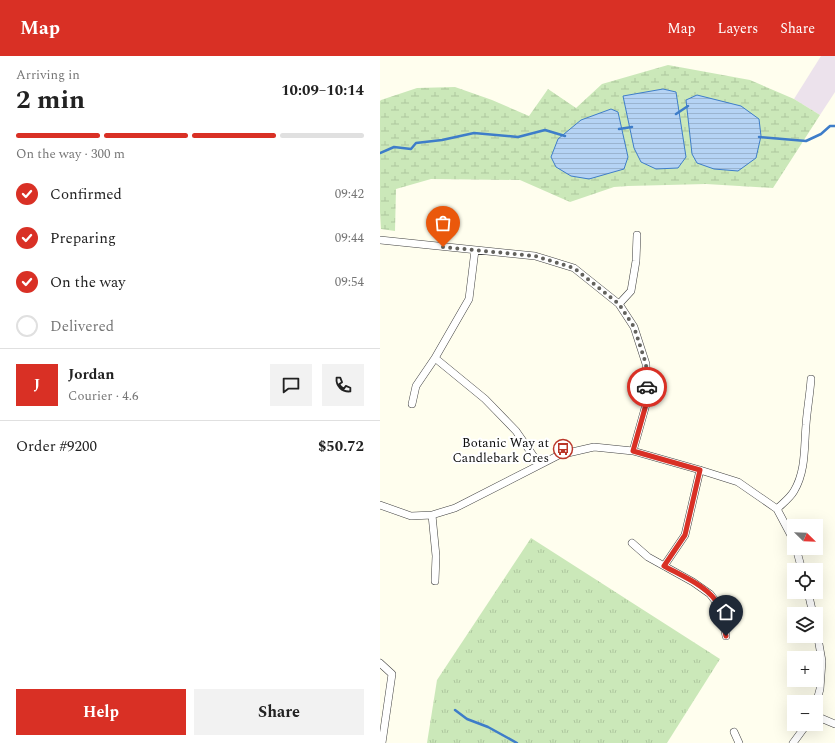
<!DOCTYPE html>
<meta charset="utf-8">
<style>
body{margin:0;font-family:Spectral,serif;background:#f2f2f2;color:#222;height:100vh;display:flex;flex-direction:column;font-size:15px;white-space:nowrap}
*{box-sizing:border-box;margin:0}
p{font-size:13px;color:#767676}
.icon{flex:none;width:22px;height:22px;fill:none;stroke:currentColor;stroke-width:2;stroke-linecap:round;stroke-linejoin:round}
.map{position:relative;flex:1;overflow:hidden}
.panel{display:flex;flex-direction:column;background:#fff;width:380px}
.panel>*{flex:none}
.needle{width:26px;rotate:113deg}
.buttons{position:absolute;left:407px;top:463px;display:grid;gap:8px}
.buttons a{display:grid;place-items:center;width:36px;height:36px;border-radius:0px;background:#fff;box-shadow:0 4px 16px #0002;font-size:20px}
.pin{position:absolute;display:grid;place-items:center;width:34px;height:34px;color:#fff;margin:-41px -17px;border-radius:50% 50% 50% 0;rotate:-45deg;box-shadow:0 0 4px #0007}
.pin .icon{rotate:45deg}
.courier{position:absolute;display:grid;place-items:center;width:40px;height:40px;margin:-20px;border:3px solid #d93025;border-radius:50%;background:#fff;color:#222;box-shadow:0 1px 5px #0007}
.head em{font-style:normal;font-weight:700}
.head div{display:flex;flex-direction:column-reverse}
.head{display:flex;align-items:center;justify-content:space-between;height:68px;padding:0 16px}
h1{font-size:26px;font-weight:700;line-height:30px}
.bar{display:grid;grid-template-columns:repeat(4,1fr);gap:6px 4px;align-content:center;height:48px;padding:0 16px}
.bar i{height:5px;border-radius:3px;background:#e0e0e0}
.bar .current{background:#d93025}
.bar p{grid-column:span 4}
.line{display:flex;align-items:center;gap:10px;padding:0 16px;border-top:1px solid #e0e0e0}
.line div{flex:1}
.round{display:grid;place-items:center;flex:none;width:42px;height:42px;border-radius:0px;background:#f2f2f2}
ol{padding:0 16px;list-style:none}
li{display:flex;align-items:center;gap:12px;height:44px}
li p{margin-inline-start:auto}
li .icon{padding:4px;border-radius:50%;background:#d93025;color:#fff;stroke-width:4}
li:last-child{color:#767676}
li i{width:22px;height:22px;border:2px solid #e0e0e0;border-radius:50%}
.primary-button{display:flex;gap:8px;margin-top:auto;padding:8px 16px}
.primary-button a{flex:1;height:46px;border-radius:0px;background:#d93025;color:#fff;font-size:16px;font-weight:700;line-height:46px;text-align:center}
.primary-button a+a{background:#f2f2f2;color:#222}
header{display:flex;align-items:center;gap:24px;box-sizing:border-box;height:56px;padding:0 20px;background:#d93025;color:#fff}
header strong{font-size:19px}
nav{display:flex;gap:22px;margin-inline-start:auto;font-size:14px}
main{display:flex;flex:1;min-height:0}
.map>svg:first-child{display:block}
.industrial{fill:#ece2ec}
.grass{fill:url(#grass-tufts)}
.wetland{fill:url(#wetland-marsh)}
.water{fill:url(#water-rules);stroke:#3e7dc9}
.lines{fill:none;stroke-linecap:round;stroke-linejoin:round}
.stream{stroke:#3e7dc9;stroke-width:2.5}
.minor-casing{stroke:#404040;stroke-width:8}
.minor{stroke:#fff;stroke-width:7}
.done{stroke:#62615c;stroke-width:4;stroke-dasharray:0 7.2}
.route{stroke:#d93025;stroke-width:5}
.labels{text-anchor:middle;stroke-width:4;stroke-linejoin:round;paint-order:stroke}
.poi-label{font-size:13px;fill:#0d0d0d;stroke:#fff;text-anchor:end}
</style>
<header>
<strong>Map</strong>
<nav><a>Map</a><a>Layers</a><a>Share</a></nav>
</header>
<main>
<section class="panel">
<div class="head"><div><h1>2 min</h1><p>Arriving in</p></div><em>10:09–10:14</em></div>
<div class="bar"><i class="current"></i><i class="current"></i><i class="current"></i><i></i><p>On the way · 300 m</p></div>
<ol>
<li><svg class="icon" aria-label="check" viewBox="0 0 24 24"><path d="M5 12l5 5 9-10"/></svg>Confirmed<p>09:42</p></li>
<li><svg class="icon" aria-label="check" viewBox="0 0 24 24"><path d="M5 12l5 5 9-10"/></svg>Preparing<p>09:44</p></li>
<li><svg class="icon" aria-label="check" viewBox="0 0 24 24"><path d="M5 12l5 5 9-10"/></svg>On the way<p>09:54</p></li>
<li><i></i>Delivered</li>
</ol>
<div class="line" style="height:72px"><b class="round" style="background:#d93025;color:#fff">J</b><div><b>Jordan</b><p>Courier · 4.6</p></div><a class="round"><svg class="icon" aria-label="chat" viewBox="0 0 24 24"><path d="M4 5h16v11H9l-5 4z"/></svg></a><a class="round"><svg class="icon" aria-label="phone" viewBox="0 0 24 24"><path d="M5 4h4l2 5-3 2q2 4 5 5l2-3 5 2v4C11 20 4 13 5 4z"/></svg></a></div>
<div class="line" style="height:52px"><div>Order #9200</div><b>$50.72</b></div>
<div class="primary-button"><a>Help</a><a>Share</a></div>
</section>
<div class="map">
<svg width="455" height="687" viewBox="0 0 455 687">
<defs>
<pattern id="grass-tufts" width="24" height="20" patternUnits="userSpaceOnUse"><rect width="24" height="20" fill="#cbe8b9"/><path d="M3 7l-1-3M5 7V3M7 7l1-3M15 17l-1-3M17 17v-4M19 17l1-3" fill="none" stroke="#adc69e"/></pattern>
<pattern id="wetland-marsh" width="20" height="14" patternUnits="userSpaceOnUse"><rect width="20" height="14" fill="#cbe8b9"/><path d="M1 5h8M5 5V1M11 12h8M15 12V8" fill="none" stroke="#adc69e"/></pattern>
<pattern id="water-rules" width="6" height="5" patternUnits="userSpaceOnUse"><rect width="6" height="5" fill="#b5d3f4"/><path d="M0 2.5h6" fill="none" stroke="#9ab4d0"/></pattern>
</defs>
<rect width="100%" height="100%" fill="#fffeee"/>
<path class="industrial" d="M 441,0 L 455,0 L 455,36 L 440,59 L 414,43 Z"/>
<path class="grass" d="M 151,482 L 340,603 L 287,687 L 47,687 L 57,624 Z"/>
<path class="wetland" d="M 288,9 L 370,24 L 414,43 L 440,59 L 393,132 L 326,128 L 248,130 L 234,131 L 190,146 L 140,124 L 51,123 L 16,133 L 15,175 L 1,173 L 0,156 L 0,45 L 1,44 L 37,32 L 75,31 L 112,44 L 149,60 L 168,33 L 196,52 L 222,28 Z"/>
<path class="water" d="M 283,33 L 296,36 L 306,101 L 298,112 L 276,113 L 261,106 L 254,92 L 243,40 Z
M 317,39 L 361,50 L 379,63 L 381,80 L 376,102 L 358,115 L 334,113 L 317,107 L 312,98 L 306,44 Z
M 231,53 L 238,56 L 248,101 L 244,113 L 209,123 L 191,120 L 176,111 L 171,101 L 178,83 L 201,64 Z"/>
<g class="lines">
<path class="stream" d="M 296,58 L 308,50
M 239,73 L 252,71
M 379,81 L 426,85 L 441,78 L 450,70 L 455,70
M 0,97 L 14,91 L 31,93 L 36,87 L 62,84 L 94,77 L 138,81 L 165,74 L 185,80
M 75,654 L 87,663 L 108,671 L 137,687"/>
<defs>
<path id="minor" d="M 0,184 L 155,200 L 194,212 L 239,248 L 254,271 L 266,308 L 267,345 L 253,395
M 239,248 L 251,235 L 256,205 L 257,179
M 55,302 L 105,343 L 136,375 L 159,408
M 32,348 L 36,330 L 55,302 L 89,243 L 95,194
M 0,449 L 31,460 L 52,459 L 75,452 L 179,399 L 214,391 L 253,395 L 320,414 L 358,426 L 397,453 L 414,485
M 397,453 C 403,447 410,442 414,435 C 426,415 424,391 426,369 C 427,354 430,338 431,323
M 52,459 L 56,500 L 55,525
M 252,487 L 268,501 L 313,526 L 330,538 L 340,551 L 346,580
M 416,492 L 422,514
M 284,510 L 305,479 L 320,414
M 428,536 L 433,558
M 436,571 L 442,605 L 440,633 L 436,648
M 0,607 L 12,618 L 2,687
M 436,660 L 455,668
M 354,676 L 359,687
M 413,687 L 427,668"/>
</defs>
<use href="#minor" class="minor-casing"/>
<use href="#minor" class="minor"/>
</g>
<g class="lines">
<path class="done" d="M 63,191 L 155,200 L 194,212 L 239,248 L 254,271 L 266,308 L 267,331"/>
<path class="route" d="M 267,331 L 267,345 L 253,395 L 320,414 L 305,479 L 284,510 C 302,520 330,531 339,550 C 343,556 344,573 346,580"/>
</g>
<defs>
<symbol id="bus-ring" viewBox="-11 -11 22 22"><circle r="9.5" fill="#fff" stroke="#ba3729" stroke-width="1.5"/><path d="M-5-6H5V4H4V6H2V4H-2V6H-4V4H-5ZM-3.5-4V0h7V-4ZM-3.5 1.2v1.5H-2V1.2ZM2 1.2v1.5H3.5V1.2Z" fill="#ba3729"/></symbol>
</defs>
<g fill-rule="evenodd">
<use href="#bus-ring" x="172" y="382" width="22" height="22"/>
</g>
<g class="labels">
<g class="poi-label">
<text x="169" y="391">Botanic Way at<tspan x="169" dy="15">Candlebark Cres</tspan></text>
</g>
</g>
</svg>
<div class="buttons">
<a><svg class="needle" viewBox="-14 -14 28 28"><path d="M0-13l5 13h-10z" fill="#e53935"/><path d="M0 13l5-13h-10z" fill="#767676"/></svg></a>
<a><svg class="icon" aria-label="locate" viewBox="0 0 24 24"><circle cx="12" cy="12" r="6"/><path d="M12 2v4M12 18v4M2 12h4M18 12h4"/></svg></a>
<a><svg class="icon" aria-label="layers" viewBox="0 0 24 24"><path d="M12 4l9 5-9 5-9-5zM3 14l9 5 9-5"/></svg></a>
<a>+</a>
<a>−</a>
</div>
<div class="pin" style="left:63px;top:191px;background:#ea580c"><svg class="icon" aria-label="bag" viewBox="0 0 24 24"><path d="M5 8h14l-1 12H6zM9 8a3 3 0 0 1 6 0"/></svg></div>
<div class="pin" style="left:346px;top:580px;background:#1f2937"><svg class="icon" aria-label="home" viewBox="0 0 24 24"><path d="M3 11l9-7 9 7M6 9v11h12V9"/></svg></div>
<div class="courier" style="left:267px;top:331px"><svg class="icon" aria-label="car" viewBox="0 0 24 24"><path d="M5 17H2v-5l4-1 3-4h7l3 4 3 1v5h-3M9 17h6M6 11h13"/><circle cx="7" cy="17" r="2"/><circle cx="17" cy="17" r="2"/></svg></div>
</div>
</main>
